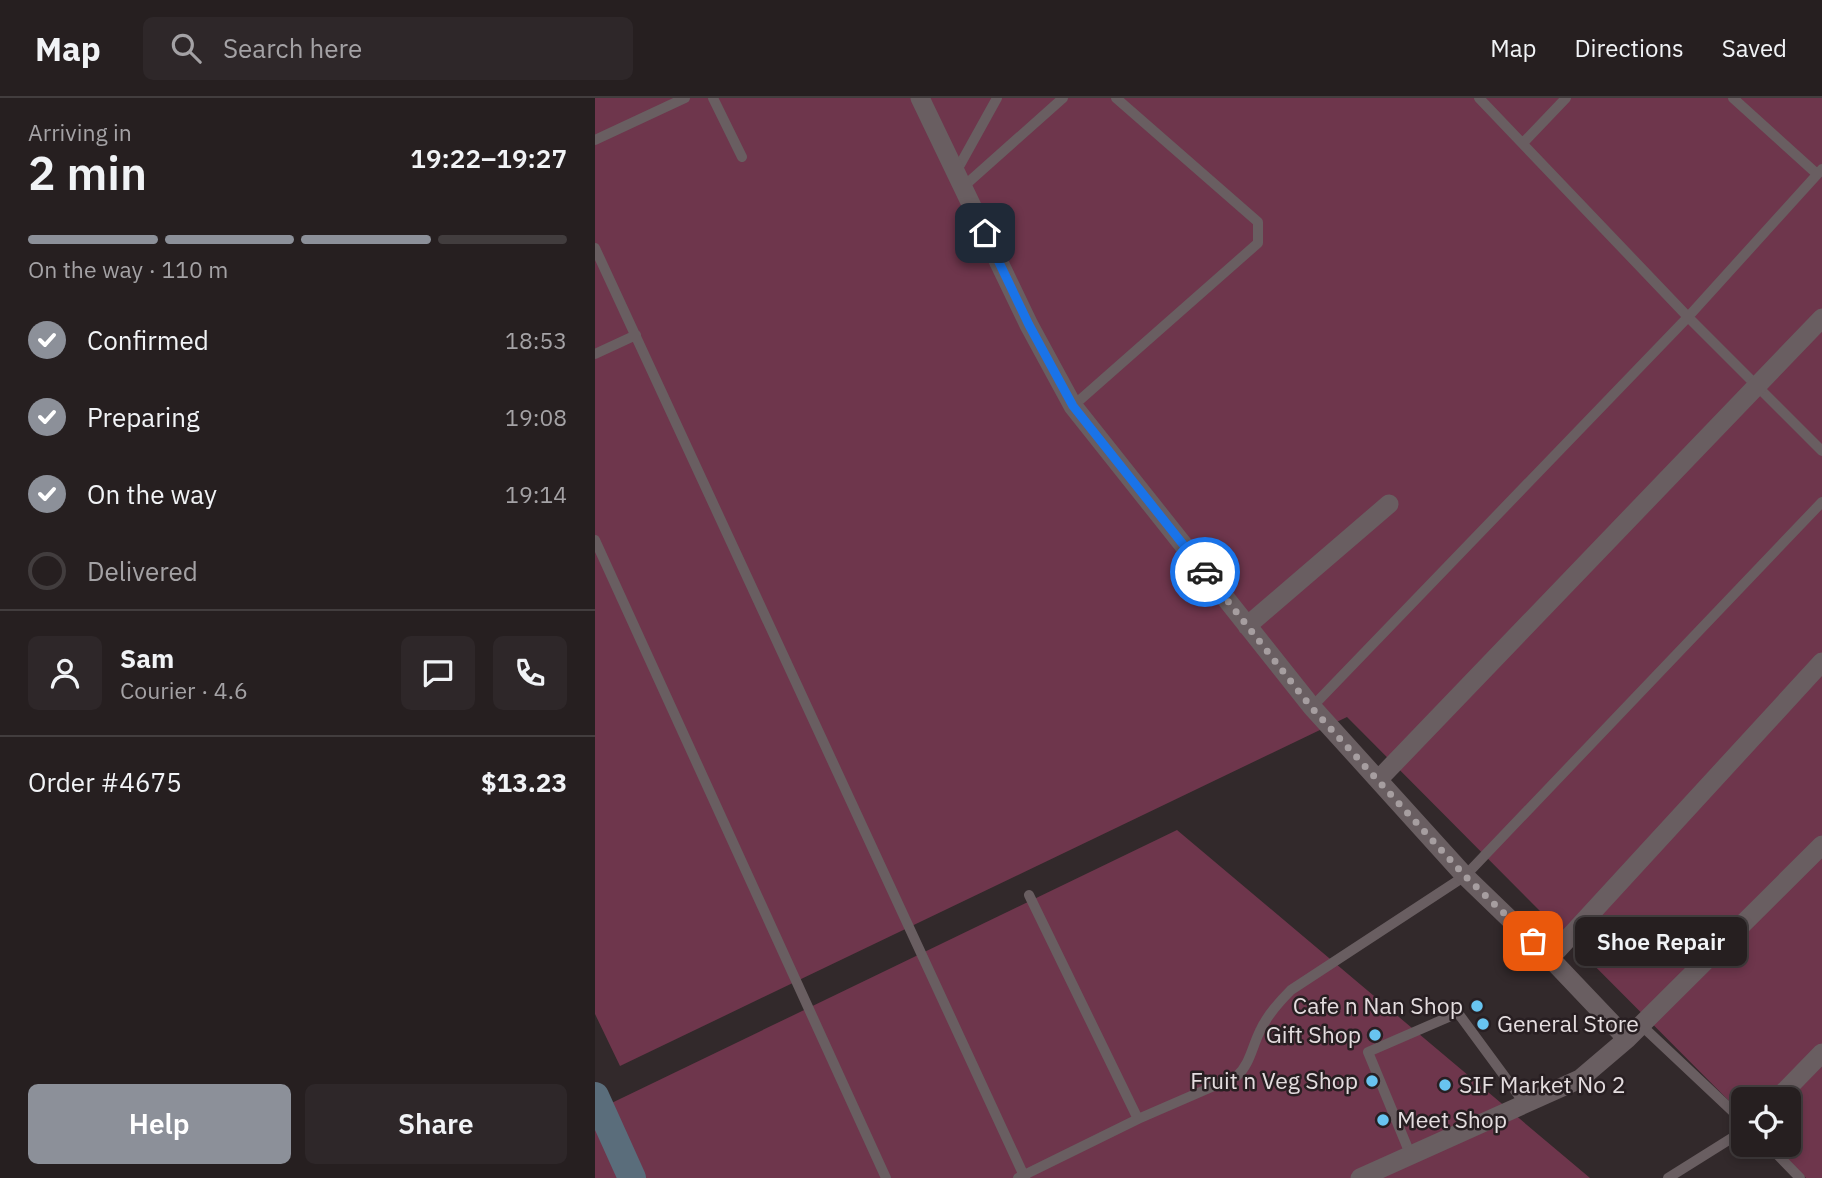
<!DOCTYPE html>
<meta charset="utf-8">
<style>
body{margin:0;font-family:"IBM Plex Sans",sans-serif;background:#2e2729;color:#f1f3f6;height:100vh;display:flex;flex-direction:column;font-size:26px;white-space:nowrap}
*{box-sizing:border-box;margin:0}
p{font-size:23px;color:#a4a2a5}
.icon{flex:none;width:38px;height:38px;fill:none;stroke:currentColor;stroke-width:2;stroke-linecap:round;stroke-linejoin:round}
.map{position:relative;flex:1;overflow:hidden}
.details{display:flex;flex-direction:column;background:#261f20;width:595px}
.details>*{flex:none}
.buttons{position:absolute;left:1136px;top:989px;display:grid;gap:14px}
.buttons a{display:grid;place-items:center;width:70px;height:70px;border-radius:10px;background:#261f20;box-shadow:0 4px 10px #0003,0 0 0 2px #423d3e;font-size:35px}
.pin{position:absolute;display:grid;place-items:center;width:60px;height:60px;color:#fff;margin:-30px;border-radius:14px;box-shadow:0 4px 10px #0006}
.courier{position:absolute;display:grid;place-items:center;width:70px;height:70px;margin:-35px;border:5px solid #1a73e8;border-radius:50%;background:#fff;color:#222;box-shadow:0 2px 9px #0007}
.bubble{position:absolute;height:49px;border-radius:10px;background:#261f20;box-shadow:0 4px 10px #0003,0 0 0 2px #423d3e;font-size:23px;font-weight:600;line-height:49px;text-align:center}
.summary em{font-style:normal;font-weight:600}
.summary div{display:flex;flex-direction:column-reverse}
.summary{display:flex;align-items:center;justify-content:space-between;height:119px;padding:0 28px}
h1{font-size:46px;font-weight:600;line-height:52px}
.bar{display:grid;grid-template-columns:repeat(4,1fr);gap:10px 7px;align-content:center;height:84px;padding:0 28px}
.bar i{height:9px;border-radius:5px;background:#423d3e}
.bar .current{background:#8c9099}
.bar p{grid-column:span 4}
.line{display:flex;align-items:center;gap:18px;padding:0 28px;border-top:2px solid #423d3e}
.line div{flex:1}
.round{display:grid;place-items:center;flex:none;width:74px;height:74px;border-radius:10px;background:#2e2729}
ol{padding:0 28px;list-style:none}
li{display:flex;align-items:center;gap:21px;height:77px}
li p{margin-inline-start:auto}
li .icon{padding:7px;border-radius:50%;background:#8c9099;color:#fff;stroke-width:4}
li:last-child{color:#a4a2a5}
li i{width:38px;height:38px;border:4px solid #423d3e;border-radius:50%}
.action{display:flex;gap:14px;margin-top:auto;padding:14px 28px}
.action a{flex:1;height:80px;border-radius:10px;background:#8c9099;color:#fff;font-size:28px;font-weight:600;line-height:80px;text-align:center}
.action a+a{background:#2e2729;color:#f1f3f6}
header{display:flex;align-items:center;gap:42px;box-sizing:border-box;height:98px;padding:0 35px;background:#261f20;border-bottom:2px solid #423d3e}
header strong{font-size:33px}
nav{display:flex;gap:38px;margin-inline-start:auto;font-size:24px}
.search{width:490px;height:63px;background:#2e2729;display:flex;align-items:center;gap:18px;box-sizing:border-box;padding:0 24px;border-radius:10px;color:#a4a2a5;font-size:26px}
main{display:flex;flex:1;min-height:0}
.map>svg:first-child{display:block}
.green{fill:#6e364c}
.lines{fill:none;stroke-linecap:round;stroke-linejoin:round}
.lane{stroke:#695e61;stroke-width:10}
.street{stroke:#695e61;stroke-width:19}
.secondary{stroke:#5a6d7b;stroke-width:28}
.done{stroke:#a69ea0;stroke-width:7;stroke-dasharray:0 12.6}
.route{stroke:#1a73e8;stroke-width:9}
.poi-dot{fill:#68c4f0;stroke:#281f22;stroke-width:2.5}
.labels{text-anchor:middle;stroke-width:5;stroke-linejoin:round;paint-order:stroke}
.poi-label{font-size:23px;fill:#e4dddf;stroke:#281f22;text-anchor:end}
</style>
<header>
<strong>Map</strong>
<div class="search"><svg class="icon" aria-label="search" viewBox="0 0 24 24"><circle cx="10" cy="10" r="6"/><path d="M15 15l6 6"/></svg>Search here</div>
<nav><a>Map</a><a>Directions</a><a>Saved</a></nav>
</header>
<main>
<section class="details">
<div class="summary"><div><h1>2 min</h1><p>Arriving in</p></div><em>19:22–19:27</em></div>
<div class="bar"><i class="current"></i><i class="current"></i><i class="current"></i><i></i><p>On the way · 110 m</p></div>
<ol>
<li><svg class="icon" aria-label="check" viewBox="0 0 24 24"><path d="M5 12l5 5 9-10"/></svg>Confirmed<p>18:53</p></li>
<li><svg class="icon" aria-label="check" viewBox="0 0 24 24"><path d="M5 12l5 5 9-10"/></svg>Preparing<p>19:08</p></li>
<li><svg class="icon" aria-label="check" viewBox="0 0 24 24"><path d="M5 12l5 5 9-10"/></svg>On the way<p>19:14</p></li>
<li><i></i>Delivered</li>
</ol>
<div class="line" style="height:126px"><a class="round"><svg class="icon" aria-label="person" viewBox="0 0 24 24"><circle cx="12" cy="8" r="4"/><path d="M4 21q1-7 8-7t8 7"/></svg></a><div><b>Sam</b><p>Courier · 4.6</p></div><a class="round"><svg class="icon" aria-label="chat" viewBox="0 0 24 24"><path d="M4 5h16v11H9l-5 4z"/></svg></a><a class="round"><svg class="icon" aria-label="phone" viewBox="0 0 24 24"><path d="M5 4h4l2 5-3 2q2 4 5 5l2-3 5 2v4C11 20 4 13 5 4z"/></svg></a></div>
<div class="line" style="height:91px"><div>Order #4675</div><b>$13.23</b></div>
<div class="action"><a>Help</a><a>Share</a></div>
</section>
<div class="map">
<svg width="1227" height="1080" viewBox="0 0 1227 1080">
<rect width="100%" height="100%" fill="#32292b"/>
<path class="green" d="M 0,0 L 1227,0 L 1227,1080 L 1211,1080 L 1178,1047 L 1194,1046 L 1194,1001 L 1148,1001 L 1148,1017 L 752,619 L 25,968 L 0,916 Z
M 582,732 L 995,1080 L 0,1080 L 0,1013 Z"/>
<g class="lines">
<path class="lane" d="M 118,0 L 147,59
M 884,0 L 1093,219 L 1227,353
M 1138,0 L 1222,76
M 0,42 L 90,0
M 928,45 L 971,0
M 361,74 L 402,0
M 368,89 L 468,0
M 0,150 L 430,1080
M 0,256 L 41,237
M 478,308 L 663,145 L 663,124 L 521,0
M 0,442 L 291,1080
M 717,609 L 1093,219 L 1227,71
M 434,797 L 543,1021
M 1046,927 L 1148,1023
M 1172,1046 L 1205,1080
M 816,1058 L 773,954 L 863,915 L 930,1006
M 423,1080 L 543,1021 L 642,978 C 655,966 657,949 665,933 C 672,917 684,904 696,892 L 870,778 L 1227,404
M 1073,1080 L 1148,1033"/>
<path class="street" d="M 325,0 L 434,227 L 478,308 L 717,609 L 870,778 L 955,860 L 1032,941
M 652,528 L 794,406
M 784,681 L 1227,220
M 955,860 L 1227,564
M 1182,1001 L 1227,955
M 765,1080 L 985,981 L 1032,941 L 1227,747"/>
<path class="secondary" d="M 0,998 L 37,1080"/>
</g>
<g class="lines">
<path class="done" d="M 610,474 L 716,609 L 870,778 L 938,843"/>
<path class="route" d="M 390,135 L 434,227 L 478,308 L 610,474"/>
</g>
<g class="poi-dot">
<circle cx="882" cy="908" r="7"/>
<circle cx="888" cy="926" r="7"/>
<circle cx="780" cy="937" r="7"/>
<circle cx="777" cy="983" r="7"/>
<circle cx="850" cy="987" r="7"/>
<circle cx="788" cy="1022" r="7"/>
</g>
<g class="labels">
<g class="poi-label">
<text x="868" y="916">Cafe n Nan Shop</text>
<text x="902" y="934" text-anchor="start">General Store</text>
<text x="766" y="945">Gift Shop</text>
<text x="763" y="991">Fruit n Veg Shop</text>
<text x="864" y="995" text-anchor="start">SIF Market No 2</text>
<text x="802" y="1030" text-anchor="start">Meet Shop</text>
</g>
</g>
</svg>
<div class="buttons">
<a><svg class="icon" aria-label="locate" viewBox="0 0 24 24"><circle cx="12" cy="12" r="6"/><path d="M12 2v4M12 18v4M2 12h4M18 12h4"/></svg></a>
</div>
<div class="pin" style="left:938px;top:843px;background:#ea580c"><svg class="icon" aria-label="bag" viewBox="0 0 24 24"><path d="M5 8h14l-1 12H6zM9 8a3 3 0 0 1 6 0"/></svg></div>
<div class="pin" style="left:390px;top:135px;background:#1f2937"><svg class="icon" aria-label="home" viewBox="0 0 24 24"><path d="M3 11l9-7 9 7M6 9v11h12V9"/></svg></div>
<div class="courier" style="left:610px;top:474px"><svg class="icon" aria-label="car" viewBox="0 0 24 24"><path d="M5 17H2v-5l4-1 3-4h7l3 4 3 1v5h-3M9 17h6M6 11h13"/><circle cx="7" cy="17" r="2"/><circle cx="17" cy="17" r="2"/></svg></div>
<div class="bubble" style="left:980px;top:819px;width:172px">Shoe Repair</div>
</div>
</main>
